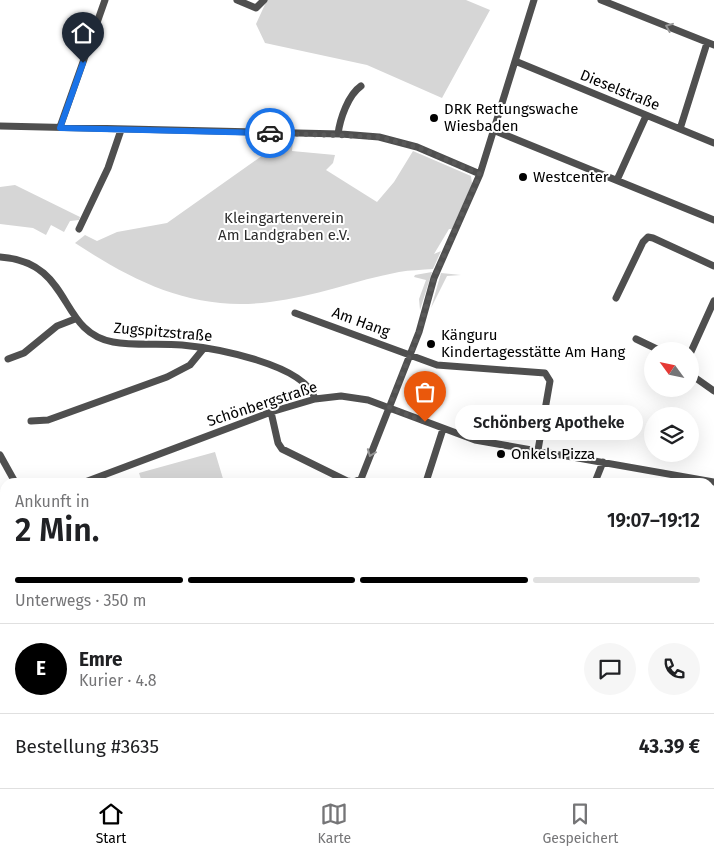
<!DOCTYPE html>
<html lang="de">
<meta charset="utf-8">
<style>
body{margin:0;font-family:"Fira Sans",sans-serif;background:#f6f6f6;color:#202124;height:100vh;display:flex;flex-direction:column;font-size:19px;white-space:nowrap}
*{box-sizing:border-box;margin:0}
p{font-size:16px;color:#757577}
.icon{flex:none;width:28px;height:28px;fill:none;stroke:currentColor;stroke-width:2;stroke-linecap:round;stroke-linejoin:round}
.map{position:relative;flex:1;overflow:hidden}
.sheet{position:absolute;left:0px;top:478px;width:715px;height:311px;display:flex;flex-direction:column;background:#fff;border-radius:15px 15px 0 0;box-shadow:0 5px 20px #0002}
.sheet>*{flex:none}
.needle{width:32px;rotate:303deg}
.fabs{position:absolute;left:644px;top:342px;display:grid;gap:10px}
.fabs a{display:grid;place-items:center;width:55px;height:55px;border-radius:50%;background:#fff;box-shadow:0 5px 20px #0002;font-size:25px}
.pin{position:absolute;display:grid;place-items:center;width:42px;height:42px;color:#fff;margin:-51px -21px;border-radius:50% 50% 50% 0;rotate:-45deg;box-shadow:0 0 5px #0007}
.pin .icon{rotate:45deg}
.courier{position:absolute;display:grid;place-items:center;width:50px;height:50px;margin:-25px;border:4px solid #1a73e8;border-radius:50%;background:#fff;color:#222;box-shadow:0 1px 6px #0007}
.bubble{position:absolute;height:35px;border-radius:18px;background:#fff;box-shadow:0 5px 20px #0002;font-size:16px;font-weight:600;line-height:35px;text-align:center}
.summary em{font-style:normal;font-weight:600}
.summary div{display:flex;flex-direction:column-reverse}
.summary{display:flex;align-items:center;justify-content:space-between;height:85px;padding:0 15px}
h1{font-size:32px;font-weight:600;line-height:38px}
.bar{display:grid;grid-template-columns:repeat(4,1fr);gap:8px 5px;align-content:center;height:60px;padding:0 15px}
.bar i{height:6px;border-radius:4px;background:#e0e0e0}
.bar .current{background:#000}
.bar p{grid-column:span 4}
.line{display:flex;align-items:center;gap:12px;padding:0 15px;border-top:1px solid #e0e0e0}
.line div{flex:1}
.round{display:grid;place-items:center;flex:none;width:52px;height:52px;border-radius:26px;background:#f6f6f6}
.menu{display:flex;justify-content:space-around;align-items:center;height:70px;border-top:1px solid #e0e0e0;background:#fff;font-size:14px;color:#757577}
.menu a{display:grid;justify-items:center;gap:2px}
.menu .current{color:#000}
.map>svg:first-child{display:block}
.green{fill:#d6d6d6}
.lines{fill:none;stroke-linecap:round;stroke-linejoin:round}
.minor{stroke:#4f4f4f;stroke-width:7}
.oneway{stroke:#959595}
.done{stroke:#595959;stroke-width:5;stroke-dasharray:0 9}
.route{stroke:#1a73e8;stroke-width:6}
.poi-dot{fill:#000;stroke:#fff;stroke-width:2}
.labels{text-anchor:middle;stroke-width:4;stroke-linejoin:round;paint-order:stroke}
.street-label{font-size:15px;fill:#000;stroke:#fff}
.poi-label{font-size:15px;fill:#000;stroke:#fff;text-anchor:start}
.park-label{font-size:15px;fill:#2d2d2d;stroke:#fff}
</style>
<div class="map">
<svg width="714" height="788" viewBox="0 0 714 788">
<rect width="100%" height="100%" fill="#fff"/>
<path class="green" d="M 267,0 L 466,0 L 490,10 L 442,98 L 367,65 L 265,43 L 256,24 Z
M 273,140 L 293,141 L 292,151 L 335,155 L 333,163 L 326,170 L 377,202 L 394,182 L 413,151 L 471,176 L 472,184 L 452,229 L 449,229 L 434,254 L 441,251 L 433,269 C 422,270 410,270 399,272 C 356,280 314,297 270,302 C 195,312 136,283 75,243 L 85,235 L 97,241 L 117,232 L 167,223 L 273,148 Z
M 15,185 L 80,217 L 79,220 L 70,221 L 64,232 L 51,225 L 46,235 L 33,228 L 0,224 L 0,187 Z
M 432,272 L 420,310 L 419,299 L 426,280 L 414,277 L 415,275 Z
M 441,273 L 461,275 L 447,276 L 431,308 Z
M 215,452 L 224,482 L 142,482 L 139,473 Z"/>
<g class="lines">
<path class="minor" d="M 237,0 L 256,8 L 264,0
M 601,0 L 714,45
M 515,61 L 714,143
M 0,126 L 341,134 L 379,137 L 417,147 L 480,174
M 60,127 L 105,0
M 680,129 L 707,43
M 493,130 L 714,220
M 338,134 C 340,119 348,95 361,86
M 617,180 L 646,116
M 79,229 L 108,168 L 121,130
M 0,257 C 74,262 57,332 113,342 C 135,346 159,343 182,345 C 214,348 305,364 315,399
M 616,298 L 643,242 L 648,237 L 653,238 L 714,266
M 295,313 L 437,365 L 545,373 L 550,381 L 538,450
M 636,339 L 661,351
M 690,354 L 714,301
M 8,359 L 24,353 L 57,326 L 75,319
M 690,374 L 714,391
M 271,412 L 278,443 L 282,449 L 347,481 L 354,482 L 361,479 L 419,332 L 434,278 L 480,174 L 534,0
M 31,421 L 48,420 L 167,377 L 190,365 L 204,348
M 0,455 L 15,482
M 85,482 L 271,412 L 315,399 L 341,396 L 368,400 L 475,440 L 714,482
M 426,482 L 443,429
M 595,482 L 603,462
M 0,501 L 5,501
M 710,612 L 714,602
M 710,620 L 714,619
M 0,703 L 5,706
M 710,750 L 714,741
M 710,770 L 714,772
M 101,784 L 106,788
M 188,784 L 193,788
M 707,784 L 708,788
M 59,788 L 63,784
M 276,788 L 276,784
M 322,788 L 323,784
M 364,788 L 366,784
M 534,788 L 535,784
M 585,788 L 587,784
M 634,788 L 636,784"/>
</g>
<defs><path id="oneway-chevron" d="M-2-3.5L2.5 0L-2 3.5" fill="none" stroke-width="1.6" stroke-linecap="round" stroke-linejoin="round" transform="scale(1.25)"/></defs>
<g class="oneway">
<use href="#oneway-chevron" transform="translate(669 27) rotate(-158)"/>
<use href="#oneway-chevron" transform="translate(371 453) rotate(111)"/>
</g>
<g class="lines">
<path class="done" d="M 270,133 L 379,137 L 417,147 L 480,174 L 434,278 L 419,332 L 389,407 L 425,422"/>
<path class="route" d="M 83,63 L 60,128 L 270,133"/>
</g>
<g class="poi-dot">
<circle cx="434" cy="118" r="5"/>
<circle cx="523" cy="177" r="5"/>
<circle cx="431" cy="344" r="5"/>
<circle cx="501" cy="454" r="5"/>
</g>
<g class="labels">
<g class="street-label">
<text transform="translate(620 90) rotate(22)" y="5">Dieselstraße</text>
<text transform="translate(361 322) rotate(20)" y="5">Am Hang</text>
<text transform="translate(163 332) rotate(5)" y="5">Zugspitzstraße</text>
<text transform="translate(262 404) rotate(-18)" y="5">Schönbergstraße</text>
</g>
<g class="poi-label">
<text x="444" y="114">DRK Rettungswache<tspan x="444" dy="17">Wiesbaden</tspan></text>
<text x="533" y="182">Westcenter</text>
<text x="441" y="340">Känguru<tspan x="441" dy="17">Kindertagesstätte Am Hang</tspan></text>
<text x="511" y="459">Onkels Pizza</text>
</g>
<g class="park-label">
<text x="284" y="223">Kleingartenverein<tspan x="284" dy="17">Am Landgraben e.V.</tspan></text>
</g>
</g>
</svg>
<div class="fabs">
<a><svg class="needle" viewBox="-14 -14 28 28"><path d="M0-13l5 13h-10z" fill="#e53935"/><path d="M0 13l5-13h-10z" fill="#757577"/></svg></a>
<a><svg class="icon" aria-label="layers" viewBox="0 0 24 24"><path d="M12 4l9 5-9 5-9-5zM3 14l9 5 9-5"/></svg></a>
</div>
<div class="pin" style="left:425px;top:422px;background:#ea580c"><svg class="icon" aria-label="bag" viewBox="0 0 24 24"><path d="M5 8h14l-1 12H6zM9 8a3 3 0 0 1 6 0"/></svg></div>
<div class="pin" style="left:83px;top:63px;background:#1f2937"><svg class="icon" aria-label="home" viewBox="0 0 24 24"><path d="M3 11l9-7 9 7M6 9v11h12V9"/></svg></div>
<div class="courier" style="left:270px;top:133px"><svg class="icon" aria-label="car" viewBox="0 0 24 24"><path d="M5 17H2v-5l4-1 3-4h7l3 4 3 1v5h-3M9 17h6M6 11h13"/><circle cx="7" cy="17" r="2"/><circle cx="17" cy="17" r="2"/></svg></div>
<div class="bubble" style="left:455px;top:405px;width:188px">Schönberg Apotheke</div>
<section class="sheet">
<div class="summary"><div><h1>2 Min.</h1><p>Ankunft in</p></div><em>19:07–19:12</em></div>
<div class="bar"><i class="current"></i><i class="current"></i><i class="current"></i><i></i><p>Unterwegs · 350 m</p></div>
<div class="line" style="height:90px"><b class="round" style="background:#000;color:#fff">E</b><div><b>Emre</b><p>Kurier · 4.8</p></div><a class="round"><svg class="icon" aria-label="chat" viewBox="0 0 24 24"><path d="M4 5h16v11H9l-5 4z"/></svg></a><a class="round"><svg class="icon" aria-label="phone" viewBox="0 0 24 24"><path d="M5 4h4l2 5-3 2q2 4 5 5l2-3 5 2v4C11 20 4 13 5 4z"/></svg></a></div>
<div class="line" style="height:65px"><div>Bestellung #3635</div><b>43.39 €</b></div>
</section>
</div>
<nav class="menu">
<a class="current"><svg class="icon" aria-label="home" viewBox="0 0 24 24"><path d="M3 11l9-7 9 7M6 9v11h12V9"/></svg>Start</a>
<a><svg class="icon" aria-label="map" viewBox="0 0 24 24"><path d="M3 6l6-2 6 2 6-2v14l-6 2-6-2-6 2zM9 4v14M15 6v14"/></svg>Karte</a>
<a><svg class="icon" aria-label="saved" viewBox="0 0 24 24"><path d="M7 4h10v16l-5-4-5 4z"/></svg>Gespeichert</a>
</nav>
